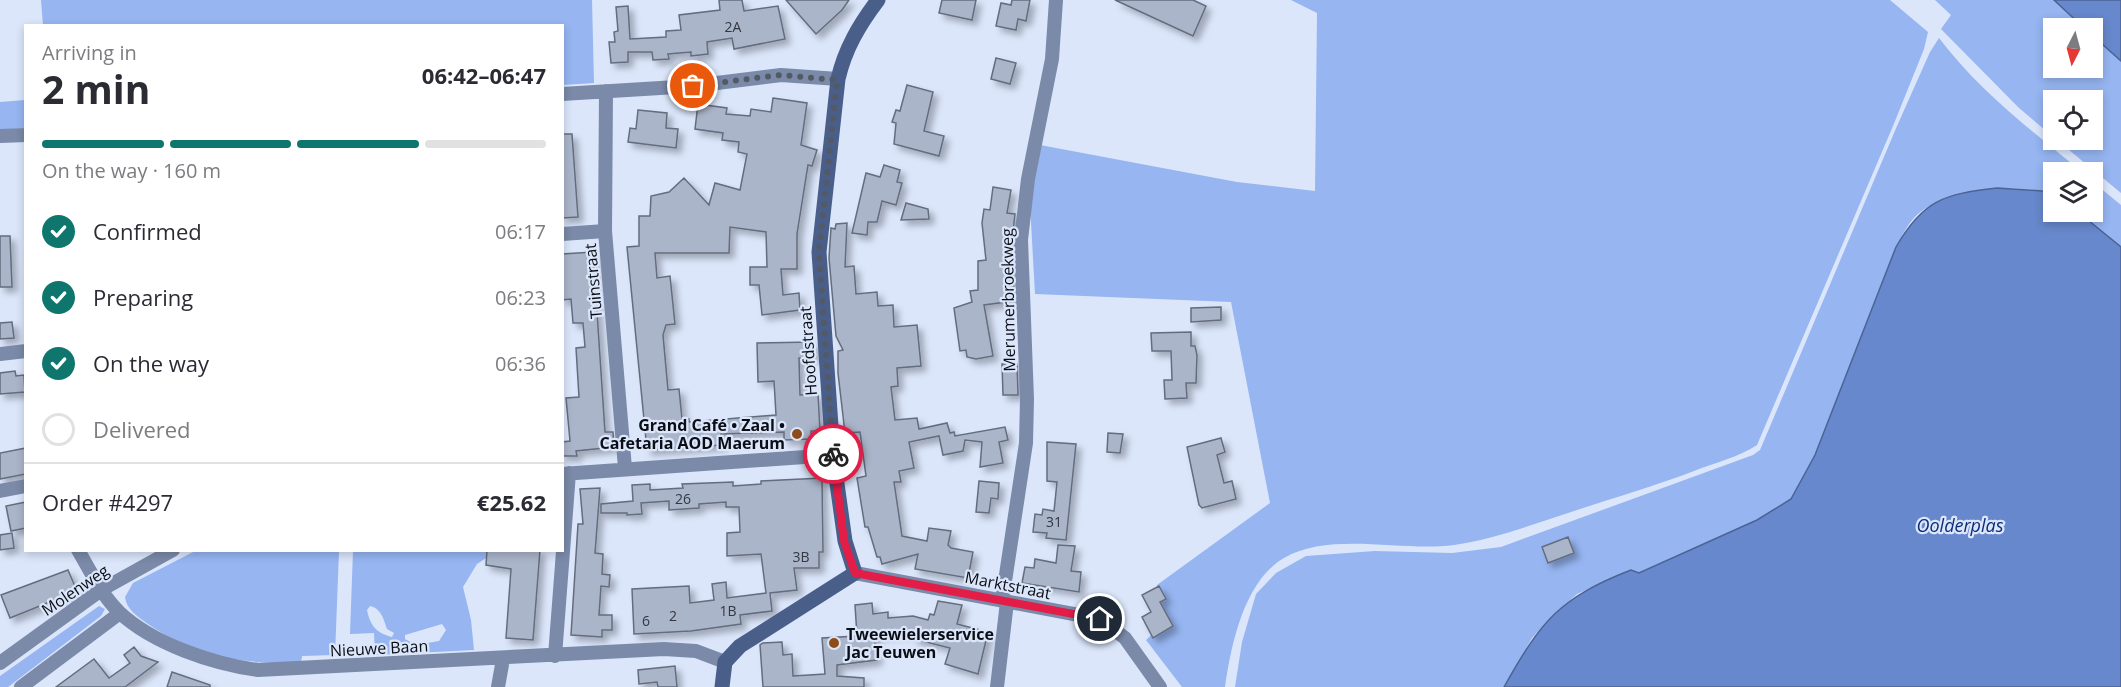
<!DOCTYPE html>
<meta charset="utf-8">
<style>
body{margin:0;font-family:"Open Sans",sans-serif;background:#f7f7f7;color:#2b2b33;height:100vh;display:flex;flex-direction:column;font-size:22px;white-space:nowrap}
*{box-sizing:border-box;margin:0}
p{font-size:20px;color:#7c7c81}
.icon{flex:none;width:33px;height:33px;fill:none;stroke:currentColor;stroke-width:2;stroke-linecap:round;stroke-linejoin:round}
.map{position:relative;flex:1;overflow:hidden}
.details{position:absolute;left:24px;top:24px;width:540px;height:528px;display:flex;flex-direction:column;background:#fff;border-radius:0px;box-shadow:0 3px 9px #0003}
.details>*{flex:none}
.needle{width:39px;rotate:186deg}
.fabs{position:absolute;left:2043px;top:18px;display:grid;gap:12px}
.fabs a{display:grid;place-items:center;width:60px;height:60px;border-radius:0px;background:#fff;box-shadow:0 3px 9px #0003;font-size:30px}
.pin{position:absolute;display:grid;place-items:center;width:51px;height:51px;color:#fff;margin:-26px;border:3px solid #fff;border-radius:50%;box-shadow:0 2px 6px #0007}
.courier{position:absolute;display:grid;place-items:center;width:60px;height:60px;margin:-30px;border:4px solid #e11d48;border-radius:50%;background:#fff;color:#222;box-shadow:0 2px 8px #0007}
.headline em{font-style:normal;font-weight:700}
.headline div{display:flex;flex-direction:column-reverse}
.headline{display:flex;align-items:center;justify-content:space-between;height:102px;padding:0 18px}
h1{font-size:39px;font-weight:700;line-height:45px}
.bar{display:grid;grid-template-columns:repeat(4,1fr);gap:9px 6px;align-content:center;height:72px;padding:0 18px}
.bar i{height:8px;border-radius:4px;background:#e1e1e2}
.bar .current{background:#0f766e}
.bar p{grid-column:span 4}
.line{display:flex;align-items:center;gap:15px;padding:0 18px;border-top:2px solid #e1e1e2}
.line div{flex:1}
ol{padding:0 18px;list-style:none}
li{display:flex;align-items:center;gap:18px;height:66px}
li p{margin-inline-start:auto}
li .icon{padding:6px;border-radius:50%;background:#0f766e;color:#fff;stroke-width:4}
li:last-child{color:#7c7c81}
li i{width:33px;height:33px;border:3px solid #e1e1e2;border-radius:50%}
.map>svg:first-child{display:block}
.green{fill:#96b5f1;fill-rule:evenodd}
.water{fill:#6788cc;stroke:#4b6395;stroke-width:1.5}
.building{fill:#abb5ca;stroke:#636d7f;stroke-width:1.5;filter:url(#shadow)}
.lines{fill:none;stroke-linecap:round;stroke-linejoin:round}
.street{stroke:#7a8aa8;stroke-width:14}
.secondary{stroke:#495e89;stroke-width:15}
.done{stroke:#535965;stroke-width:6;stroke-dasharray:0 10.8}
.route{stroke:#e11d48;stroke-width:8}
.poi-dot{fill:#8d4c19;stroke:#dbe6fb;stroke-width:2}
.labels{text-anchor:middle;stroke-width:4.5;stroke-linejoin:round;paint-order:stroke}
.number-label{font-size:14px;fill:#323742}
.street-label{font-size:16px;fill:#0a0d14;stroke:#dbe6fb}
.poi-label{font-size:16px;font-weight:bold;fill:#0a0d14;stroke:#dbe6fb;text-anchor:end}
.water-label{font-size:18px;font-style:italic;fill:#0c2c7a;stroke:#dbe6fb}
</style>
<div class="map">
<svg width="2121" height="687" viewBox="0 0 2121 687">
<defs>
<filter id="shadow"><feDropShadow dx="5" dy="5" stdDeviation="3" flood-color="#0004"/></filter>
</defs>
<rect width="100%" height="100%" fill="#dbe6fb"/>
<path class="green" d="M 41,0 L 592,0 L 594,83 L 563,85 L 562,26 L 43,26 Z
M 1291,0 L 1890,0 L 1928,32 L 1924,49 L 1893,126 L 1757,445 C 1739,457 1714,463 1694,471 C 1652,487 1610,499 1568,513 C 1531,525 1494,539 1454,545 C 1403,552 1330,531 1284,558 C 1244,581 1231,645 1225,687 L 1182,687 L 1146,640 L 1159,628 L 1157,585 L 1270,503 L 1231,302 L 1035,294 L 1030,204 L 1040,145 L 1237,182 L 1315,191 L 1317,13 Z
M 1935,0 L 2054,0 L 2084,28 L 2054,28 L 2054,68 L 2092,68 L 2093,36 L 2121,61 L 2121,193 L 2057,140 L 2092,140 L 2092,100 L 2054,100 L 2053,137 L 2018,107 L 1941,29 L 1951,15 Z
M 1939,38 C 1979,91 2031,130 2082,172 L 2054,172 L 2053,197 C 2016,180 1941,188 1913,219 C 1906,227 1901,238 1896,247 L 1815,455 L 1791,499 L 1757,520 L 1639,573 L 1631,570 L 1577,594 L 1552,616 L 1532,638 L 1504,687 L 1235,687 L 1242,642 L 1256,594 L 1276,573 L 1306,556 L 1375,551 L 1452,553 L 1501,547 L 1753,455 L 1760,450 L 1897,126 L 1930,52 Z
M 25,100 L 25,128 L 0,130 L 0,102 Z
M 2093,182 L 2121,205 L 2121,247 L 2078,212 L 2092,212 Z
M 195,551 L 339,551 L 335,655 L 302,656 L 301,663 C 246,665 194,656 148,624 C 138,617 126,609 125,597 L 133,583 Z
M 353,551 L 487,551 L 486,558 L 477,564 L 463,587 L 471,620 L 474,650 L 375,655 L 374,633 L 350,634 ZM 370,606 C 381,608 384,620 387,629 L 394,633 L 392,637 C 376,633 370,625 367,610 ZM 442,624 L 446,630 L 439,641 L 416,645 L 405,639 L 405,635 Z
M 99,606 L 105,609 L 101,616 L 8,687 L 0,687 L 0,676 Z"/>
<path class="water" d="M 2054,0 L 2121,0 L 2121,61 L 2093,36 L 2092,28 L 2084,28 Z
M 1997,188 L 2042,191 L 2053,197 L 2054,212 L 2078,212 L 2121,247 L 2121,687 L 1504,687 C 1541,621 1559,598 1631,570 L 1639,573 L 1757,520 L 1791,499 L 1815,455 L 1896,247 C 1923,200 1944,194 1997,188 Z"/>
<path class="building" d="M 719,0 L 742,0 L 744,11 L 778,6 L 785,39 L 734,49 L 732,38 L 707,42 L 708,54 L 691,56 L 691,52 L 668,54 L 669,59 L 653,60 L 652,52 L 628,52 L 628,62 L 611,63 L 609,42 L 615,42 L 614,32 L 618,31 L 616,7 L 628,6 L 630,39 L 666,37 L 666,31 L 681,30 L 679,15 L 720,10 Z
M 786,0 L 849,0 L 842,10 L 816,34 Z
M 942,0 L 976,0 L 972,20 L 939,13 Z
M 1012,0 L 1030,0 L 1026,21 L 1018,19 L 1016,30 L 996,26 L 1001,3 L 1011,5 Z
M 1115,0 L 1193,0 L 1206,6 L 1193,36 Z
M 996,58 L 1016,63 L 1010,84 L 991,79 Z
M 907,85 L 933,92 L 924,131 L 944,136 L 939,156 L 894,144 L 896,123 L 892,122 L 896,110 L 900,111 Z
M 773,98 L 807,103 L 801,145 L 817,150 L 812,166 L 808,165 L 797,234 L 797,269 L 781,269 L 783,295 L 799,293 L 800,310 L 762,315 L 759,285 L 750,285 L 750,267 L 767,267 L 766,232 L 730,227 L 729,253 L 655,253 L 657,278 L 670,276 L 675,324 L 666,325 L 663,335 L 668,390 L 679,389 L 682,419 L 689,419 L 689,422 L 776,415 L 774,381 L 758,382 L 757,343 L 813,342 L 814,358 L 799,358 L 800,395 L 818,394 L 820,431 L 811,431 L 811,439 L 784,440 L 784,432 L 721,434 L 722,445 L 647,450 L 627,247 L 639,246 L 639,216 L 650,216 L 651,196 L 669,192 L 684,178 L 709,205 L 715,183 L 740,190 L 747,154 L 738,152 L 739,142 L 722,140 L 723,133 L 695,129 L 698,104 L 727,108 L 726,114 L 750,116 L 751,109 L 771,112 Z
M 638,110 L 667,113 L 666,128 L 678,129 L 676,148 L 628,142 L 630,128 L 636,129 Z
M 562,134 L 572,134 L 578,217 L 562,218 Z
M 884,165 L 900,170 L 897,182 L 902,183 L 896,205 L 882,201 L 877,222 L 868,222 L 867,235 L 852,233 L 866,173 L 880,177 Z
M 993,187 L 1011,190 L 1007,213 L 1015,214 L 1012,240 L 1014,301 L 984,305 L 993,356 L 976,359 L 967,357 L 966,350 L 960,351 L 954,308 L 972,302 L 970,291 L 978,290 L 978,261 L 986,260 L 982,223 L 984,209 L 990,210 Z
M 906,203 L 928,209 L 929,219 L 901,220 Z
M 847,223 L 845,267 L 854,266 L 856,294 L 877,292 L 878,306 L 893,305 L 894,327 L 917,325 L 921,366 L 897,368 L 898,386 L 891,387 L 895,420 L 917,418 L 919,429 L 947,423 L 950,433 L 954,432 L 955,436 L 1005,427 L 1008,440 L 999,442 L 1003,463 L 980,467 L 982,442 L 965,440 L 963,451 L 943,455 L 939,436 L 909,442 L 914,468 L 899,471 L 901,482 L 894,482 L 902,536 L 927,541 L 929,528 L 951,531 L 948,545 L 951,548 L 973,552 L 968,578 L 915,569 L 918,554 L 882,564 L 880,557 L 877,557 L 868,527 L 865,527 L 857,478 L 866,476 L 860,432 L 845,433 L 838,373 L 838,351 L 843,350 L 836,336 L 829,258 L 831,228 L 835,229 L 836,224 Z
M 0,236 L 10,236 L 12,287 L 0,287 Z
M 593,252 L 605,432 L 613,432 L 614,447 L 576,451 L 577,456 L 562,456 L 562,442 L 570,441 L 566,398 L 579,397 L 576,348 L 585,347 L 583,323 L 573,323 L 571,299 L 562,300 L 562,254 Z
M 1221,307 L 1221,320 L 1191,322 L 1191,308 Z
M 12,322 L 14,338 L 0,339 L 0,323 Z
M 1191,332 L 1191,346 L 1195,346 L 1197,355 L 1196,383 L 1186,383 L 1187,398 L 1165,399 L 1164,380 L 1172,380 L 1171,351 L 1152,351 L 1151,333 Z
M 1002,364 L 1017,364 L 1018,395 L 1003,395 Z
M 15,371 L 16,376 L 24,375 L 25,392 L 0,394 L 0,373 Z
M 1108,433 L 1123,434 L 1120,453 L 1107,452 Z
M 1221,438 L 1225,452 L 1217,455 L 1224,483 L 1232,481 L 1236,499 L 1202,508 L 1199,505 L 1187,447 Z
M 1047,442 L 1076,444 L 1066,540 L 1046,538 L 1047,533 L 1033,532 L 1035,514 L 1042,515 L 1043,509 L 1054,511 L 1057,482 L 1047,481 Z
M 26,448 L 26,474 L 0,479 L 0,453 Z
M 822,478 L 823,552 L 819,552 L 819,568 L 794,568 L 797,590 L 770,593 L 772,611 L 740,615 L 741,624 L 691,631 L 634,634 L 632,589 L 689,586 L 690,603 L 714,600 L 712,584 L 726,582 L 727,598 L 766,593 L 761,554 L 727,556 L 727,533 L 740,532 L 739,507 L 726,507 L 726,502 L 699,504 L 699,508 L 669,510 L 669,501 L 641,503 L 642,514 L 627,515 L 627,513 L 601,513 L 601,504 L 633,501 L 632,485 L 650,484 L 650,490 L 683,488 L 682,484 L 733,482 L 733,486 L 761,484 L 761,481 Z
M 979,481 L 999,483 L 998,499 L 991,498 L 989,513 L 976,512 Z
M 600,488 L 595,553 L 603,554 L 602,574 L 610,575 L 609,587 L 601,586 L 599,615 L 612,615 L 612,630 L 602,630 L 602,637 L 571,635 L 578,524 L 583,524 L 580,489 Z
M 26,502 L 26,528 L 11,531 L 6,506 Z
M 12,533 L 14,548 L 0,550 L 0,535 Z
M 1568,537 L 1574,553 L 1548,563 L 1542,547 Z
M 1058,545 L 1075,546 L 1071,571 L 1081,572 L 1079,592 L 1022,583 L 1025,567 L 1034,568 L 1035,559 L 1056,563 Z
M 487,550 L 540,550 L 533,640 L 506,638 L 511,569 L 486,565 Z
M 68,570 L 77,591 L 10,618 L 1,595 Z
M 1159,586 L 1166,599 L 1160,602 L 1173,626 L 1153,638 L 1142,617 L 1151,612 L 1142,595 Z
M 938,601 L 962,605 L 957,624 L 988,632 L 978,674 L 945,664 L 950,648 L 914,639 L 913,632 L 874,635 L 877,660 L 837,665 L 837,676 L 864,678 L 864,687 L 763,687 L 760,645 L 763,643 L 782,642 L 783,655 L 792,654 L 793,676 L 825,674 L 822,638 L 857,636 L 855,605 L 872,603 L 873,614 L 888,612 L 888,618 L 913,616 L 928,620 L 930,614 L 934,615 Z
M 134,647 L 141,656 L 158,662 L 125,687 L 56,687 L 94,659 L 109,678 L 130,663 L 124,655 Z
M 675,666 L 677,687 L 658,687 L 657,682 L 639,684 L 638,670 Z
M 172,672 L 210,685 L 210,687 L 167,687 Z"/>
<g class="lines">
<path class="street" d="M 606,91 L 605,231 L 625,468
M 562,94 L 693,86 L 781,75 L 838,79
M 0,136 L 26,135
M 562,234 L 605,231
M 0,354 L 26,351
M 562,474 L 833,455
M 0,491 L 26,486
M 78,550 C 91,572 101,594 119,612 C 153,644 213,664 258,670 L 664,649 L 696,651 L 725,662
M 855,573 L 1100,619 L 1125,638 L 1160,687
M 1002,601 L 1026,443 L 1027,399 L 1021,240 L 1028,179 L 1052,59 L 1056,0
M 555,656 L 569,473
M 0,663 L 101,590 L 173,550
M 21,687 L 120,613
M 498,687 L 503,659
M 997,687 L 1007,602"/>
<path class="secondary" d="M 722,687 L 725,662 L 740,646 L 855,573 L 845,541 L 833,455 L 819,252 L 838,79 C 845,49 859,25 878,0"/>
</g>
<g class="lines">
<path class="done" d="M 693,86 L 780,75 L 837,80 L 819,252 L 833,454"/>
<path class="route" d="M 833,454 L 844,541 L 855,573 L 1100,619"/>
</g>
<g class="poi-dot">
<circle cx="797" cy="434" r="6"/>
<circle cx="834" cy="643" r="6"/>
</g>
<g class="labels">
<g class="number-label">
<text x="733" y="32">2A</text>
<text x="683" y="504">26</text>
<text x="1054" y="527">31</text>
<text x="801" y="562">3B</text>
<text x="728" y="616">1B</text>
<text x="673" y="621">2</text>
<text x="646" y="626">6</text>
</g>
<g class="street-label">
<text transform="translate(593 281) rotate(-95)" y="6">Tuinstraat</text>
<text transform="translate(1008 300) rotate(-91)" y="6">Merumerbroekweg</text>
<text transform="translate(808 351) rotate(-94)" y="6">Hoofdstraat</text>
<text transform="translate(1008 585) rotate(11)" y="6">Marktstraat</text>
<text transform="translate(75 590) rotate(-34)" y="6">Molenweg</text>
<text transform="translate(379 648) rotate(-3)" y="6">Nieuwe Baan</text>
</g>
<g class="poi-label">
<text x="785" y="431">Grand Café • Zaal •<tspan x="785" dy="18">Cafetaria AOD Maerum</tspan></text>
<text x="846" y="640" text-anchor="start">Tweewielerservice<tspan x="846" dy="18">Jac Teuwen</tspan></text>
</g>
<g class="water-label">
<text x="1960" y="532">Oolderplas</text>
</g>
</g>
</svg>
<div class="fabs">
<a><svg class="needle" viewBox="-14 -14 28 28"><path d="M0-13l5 13h-10z" fill="#e53935"/><path d="M0 13l5-13h-10z" fill="#7c7c81"/></svg></a>
<a><svg class="icon" aria-label="locate" viewBox="0 0 24 24"><circle cx="12" cy="12" r="6"/><path d="M12 2v4M12 18v4M2 12h4M18 12h4"/></svg></a>
<a><svg class="icon" aria-label="layers" viewBox="0 0 24 24"><path d="M12 4l9 5-9 5-9-5zM3 14l9 5 9-5"/></svg></a>
</div>
<div class="pin" style="left:693px;top:86px;background:#ea580c"><svg class="icon" aria-label="bag" viewBox="0 0 24 24"><path d="M5 8h14l-1 12H6zM9 8a3 3 0 0 1 6 0"/></svg></div>
<div class="pin" style="left:1100px;top:619px;background:#1f2937"><svg class="icon" aria-label="home" viewBox="0 0 24 24"><path d="M3 11l9-7 9 7M6 9v11h12V9"/></svg></div>
<div class="courier" style="left:833px;top:454px"><svg class="icon" aria-label="bike" viewBox="0 0 24 24"><circle cx="6" cy="16" r="4"/><circle cx="18" cy="16" r="4"/><path d="M6 16l4-8h5l3 8M10 8l3 8H6M13 5h3"/></svg></div>
<section class="details">
<div class="headline"><div><h1>2 min</h1><p>Arriving in</p></div><em>06:42–06:47</em></div>
<div class="bar"><i class="current"></i><i class="current"></i><i class="current"></i><i></i><p>On the way · 160 m</p></div>
<ol>
<li><svg class="icon" aria-label="check" viewBox="0 0 24 24"><path d="M5 12l5 5 9-10"/></svg>Confirmed<p>06:17</p></li>
<li><svg class="icon" aria-label="check" viewBox="0 0 24 24"><path d="M5 12l5 5 9-10"/></svg>Preparing<p>06:23</p></li>
<li><svg class="icon" aria-label="check" viewBox="0 0 24 24"><path d="M5 12l5 5 9-10"/></svg>On the way<p>06:36</p></li>
<li><i></i>Delivered</li>
</ol>
<div class="line" style="height:78px"><div>Order #4297</div><b>€25.62</b></div>
</section>
</div>
